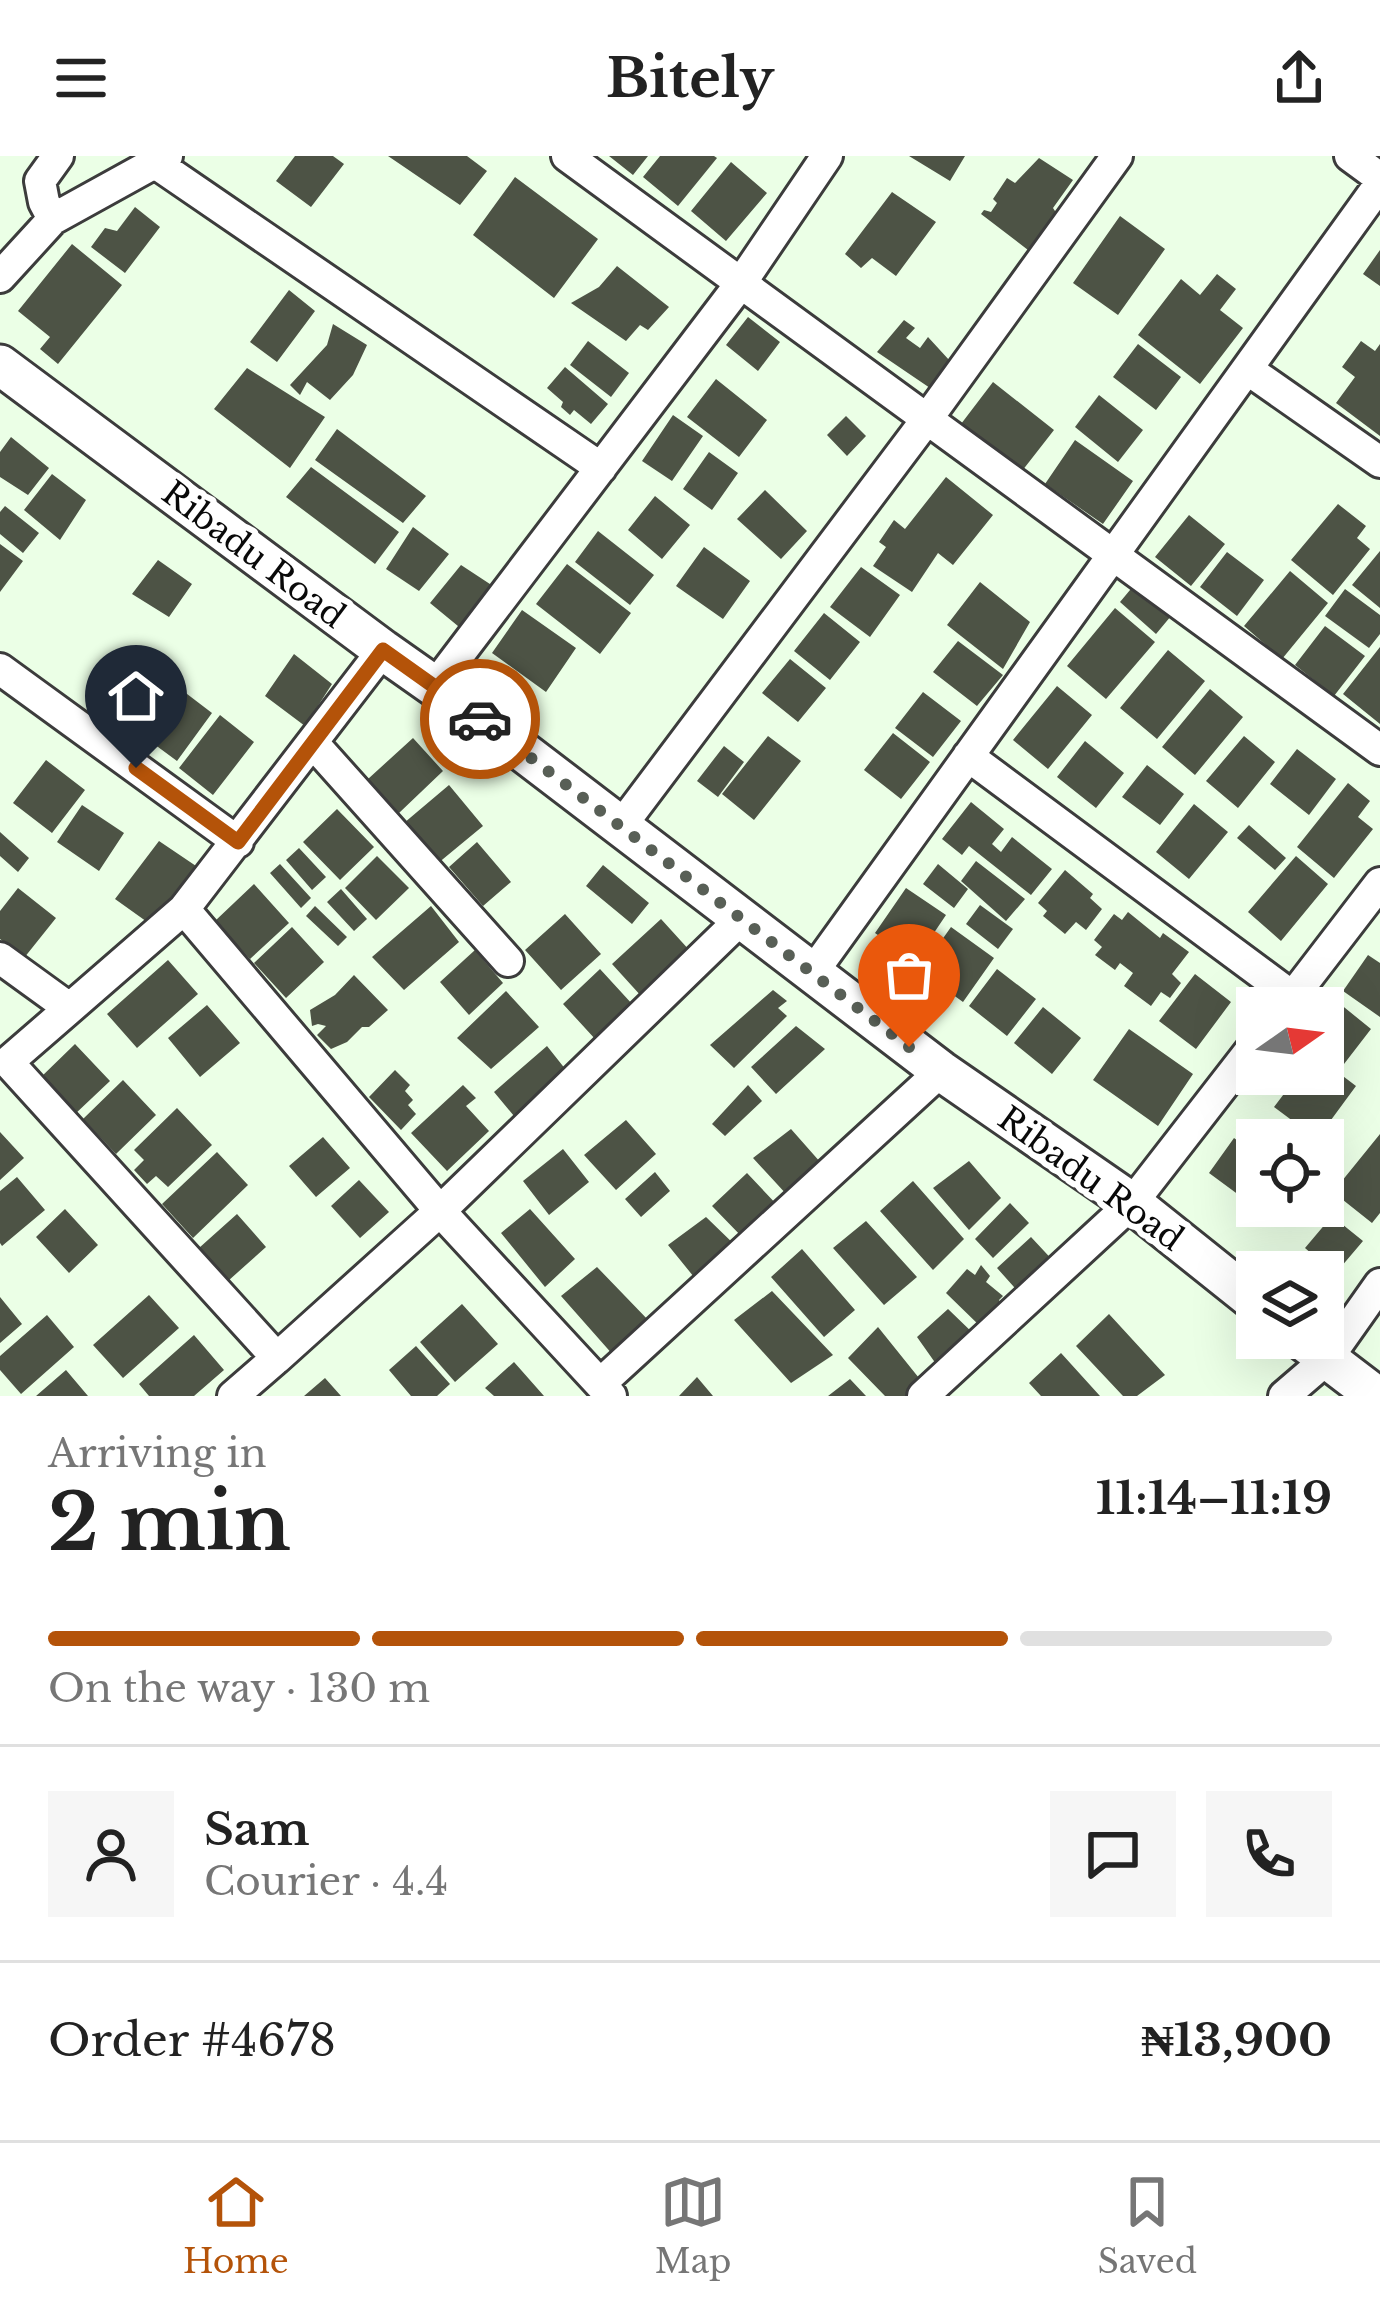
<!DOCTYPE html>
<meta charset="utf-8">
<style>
body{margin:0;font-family:"Libre Baskerville",serif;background:#f6f6f6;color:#222;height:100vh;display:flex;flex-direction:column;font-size:45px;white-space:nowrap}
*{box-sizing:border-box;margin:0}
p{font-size:39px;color:#767676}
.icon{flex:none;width:66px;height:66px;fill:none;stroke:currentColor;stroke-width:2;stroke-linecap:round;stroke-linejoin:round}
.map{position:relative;height:1240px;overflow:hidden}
.drawer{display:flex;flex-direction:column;background:#fff;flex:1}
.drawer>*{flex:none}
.needle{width:78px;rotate:76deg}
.controls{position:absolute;left:1236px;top:831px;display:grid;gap:24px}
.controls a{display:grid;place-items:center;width:108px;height:108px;border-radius:0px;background:#fff;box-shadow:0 12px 48px #0002;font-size:60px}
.pin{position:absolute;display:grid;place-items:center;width:102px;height:102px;color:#fff;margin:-123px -51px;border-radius:50% 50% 50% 0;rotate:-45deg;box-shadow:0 0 12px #0007}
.pin .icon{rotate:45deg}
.courier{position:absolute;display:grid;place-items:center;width:120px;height:120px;margin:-60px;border:9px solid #b45309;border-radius:50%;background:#fff;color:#222;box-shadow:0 3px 15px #0007}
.overview em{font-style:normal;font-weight:700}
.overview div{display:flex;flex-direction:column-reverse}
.overview{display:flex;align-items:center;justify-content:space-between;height:204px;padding:0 48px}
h1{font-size:78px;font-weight:700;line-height:90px}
.bar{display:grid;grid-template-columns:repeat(4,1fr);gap:18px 12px;align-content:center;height:144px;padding:0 48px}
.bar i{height:15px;border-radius:9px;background:#e0e0e0}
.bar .on{background:#b45309}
.bar p{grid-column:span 4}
.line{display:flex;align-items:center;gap:30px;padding:0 48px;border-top:3px solid #e0e0e0}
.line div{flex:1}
.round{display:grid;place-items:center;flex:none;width:126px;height:126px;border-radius:0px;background:#f6f6f6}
header{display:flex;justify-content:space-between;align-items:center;height:156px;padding:0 48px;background:#fff;font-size:54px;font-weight:700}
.dock{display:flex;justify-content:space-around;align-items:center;height:168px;border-top:3px solid #e0e0e0;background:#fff;font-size:33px;color:#767676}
.dock a{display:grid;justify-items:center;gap:6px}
.dock .on{color:#b45309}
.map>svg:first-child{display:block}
.building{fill:#4d5345}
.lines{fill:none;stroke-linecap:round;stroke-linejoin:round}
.minor-casing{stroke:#3c3c3c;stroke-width:36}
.tertiary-casing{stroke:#3c3c3c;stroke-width:45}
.minor{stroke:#fff;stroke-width:30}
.tertiary{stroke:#fff;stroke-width:39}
.done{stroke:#585f56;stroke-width:12;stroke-dasharray:0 21.6}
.route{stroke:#b45309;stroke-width:15}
.labels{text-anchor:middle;stroke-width:12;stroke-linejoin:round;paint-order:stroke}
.street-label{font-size:33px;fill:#090909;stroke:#fff}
</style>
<header><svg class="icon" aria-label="menu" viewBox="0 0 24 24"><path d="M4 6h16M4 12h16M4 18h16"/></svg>Bitely<svg class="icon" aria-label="share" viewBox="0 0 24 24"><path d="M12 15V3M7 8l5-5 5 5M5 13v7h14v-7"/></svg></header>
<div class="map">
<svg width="1380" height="1240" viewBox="0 0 1380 1240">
<rect width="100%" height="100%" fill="#ebffe6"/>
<path class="building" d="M 295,0 L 333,0 L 344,8 L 311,51 L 276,25 Z
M 388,0 L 467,0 L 487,15 L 460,49 Z
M 609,0 L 648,0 L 633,19 Z
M 660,0 L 714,0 L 717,2 L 678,50 L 643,21 Z
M 909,0 L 965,0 L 950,25 Z
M 1039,2 L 1073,24 L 1053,52 L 1057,58 L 1028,94 L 981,58 L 984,54 L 991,56 L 997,47 L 993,43 L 1007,22 L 1015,27 Z
M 731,6 L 767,37 L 726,85 L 691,55 Z
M 515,21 L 598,83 L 554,142 L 473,79 Z
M 892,36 L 936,66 L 896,120 L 872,102 L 861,112 L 845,98 Z
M 135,51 L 160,71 L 125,117 L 91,91 L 105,72 L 117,75 Z
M 1120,60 L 1165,93 L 1118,159 L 1073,127 Z
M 72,88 L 122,129 L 58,208 L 40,193 L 50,181 L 18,155 Z
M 1380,94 L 1380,130 L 1363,118 Z
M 617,110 L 669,151 L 648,174 L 640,169 L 626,185 L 571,147 L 599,131 Z
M 1217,118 L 1236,133 L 1220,154 L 1243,172 L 1200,228 L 1138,179 L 1181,123 L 1200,139 Z
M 289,134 L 315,155 L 277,206 L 250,186 Z
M 748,161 L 780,186 L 758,215 L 726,189 Z
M 904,164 L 915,172 L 906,182 L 920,192 L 928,181 L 950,205 L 930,232 L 877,196 Z
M 333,168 L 367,189 L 353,219 L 330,244 L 307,226 L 300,239 L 290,229 L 327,189 Z
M 588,185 L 629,217 L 611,241 L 570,209 Z
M 1361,185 L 1375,195 L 1380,188 L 1380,280 L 1336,247 L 1355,221 L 1342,211 Z
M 1138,188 L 1181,221 L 1156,254 L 1113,221 Z
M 565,211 L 608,248 L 591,268 L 574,254 L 570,259 L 561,251 L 563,246 L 547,232 Z
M 247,212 L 325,261 L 290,312 L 214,253 Z
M 716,223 L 767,264 L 739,301 L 687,261 Z
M 993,226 L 1054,274 L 1022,315 L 961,268 Z
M 1099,239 L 1143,274 L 1118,306 L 1075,271 Z
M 673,259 L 703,280 L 672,325 L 642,305 Z
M 846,260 L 866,280 L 847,300 L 827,279 Z
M 337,273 L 426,340 L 403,367 L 315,304 Z
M 11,281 L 49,312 L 28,339 L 0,321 L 0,296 Z
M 1075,284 L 1133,325 L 1103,368 L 1045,328 Z
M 709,296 L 738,317 L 712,354 L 683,333 Z
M 311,311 L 399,376 L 375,408 L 286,341 Z
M 52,318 L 86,344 L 60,384 L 24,354 Z
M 946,321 L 993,359 L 953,409 L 938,397 L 912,436 L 873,410 L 886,391 L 879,386 L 894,364 L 905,373 Z
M 765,334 L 807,375 L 781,403 L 737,363 Z
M 655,340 L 690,369 L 662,403 L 628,374 Z
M 1338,348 L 1366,370 L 1357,382 L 1370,393 L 1333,439 L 1291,404 Z
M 5,350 L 39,377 L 23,397 L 0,378 L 0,356 Z
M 1189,359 L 1225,388 L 1191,430 L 1155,401 Z
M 413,371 L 449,398 L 419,435 L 386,413 Z
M 598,375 L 654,419 L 630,449 L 575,406 Z
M 0,388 L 23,405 L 0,436 Z
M 704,391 L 750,425 L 723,463 L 676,430 Z
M 1380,395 L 1380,452 L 1352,429 Z
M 1227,396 L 1264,424 L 1237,460 L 1200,431 Z
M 158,404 L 192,428 L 169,461 L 132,438 Z
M 567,408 L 631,457 L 600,498 L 536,448 Z
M 461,409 L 496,432 L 464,475 L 430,447 Z
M 861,411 L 900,439 L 870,481 L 830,451 Z
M 1290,415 L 1328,447 L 1282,503 L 1244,470 Z
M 980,426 L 1030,466 L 1003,513 L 947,469 Z
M 1135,428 L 1171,460 L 1156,478 L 1120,446 Z
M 1345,433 L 1380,459 L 1380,478 L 1369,492 L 1325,460 Z
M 1115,452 L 1155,486 L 1106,543 L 1067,510 Z
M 522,454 L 576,492 L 546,536 L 492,497 Z
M 824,457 L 860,486 L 830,524 L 794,495 Z
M 1325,470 L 1365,500 L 1334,540 L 1295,509 Z
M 958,485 L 1003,519 L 977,550 L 933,516 Z
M 1380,491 L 1380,568 L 1343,538 Z
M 1168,494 L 1205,525 L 1157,583 L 1120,552 Z
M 294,498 L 332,528 L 305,570 L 265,540 Z
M 790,503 L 826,532 L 798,566 L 762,537 Z
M 170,525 L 212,557 L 177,605 L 135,574 Z
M 1057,530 L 1092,559 L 1048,613 L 1013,584 Z
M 1210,533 L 1243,561 L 1195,619 L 1162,591 Z
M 923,536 L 961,565 L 933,601 L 895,572 Z
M 220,559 L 254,586 L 213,639 L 179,612 Z
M 893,577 L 930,606 L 901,643 L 864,614 Z
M 768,580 L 801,605 L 754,664 L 722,638 Z
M 1244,580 L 1275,606 L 1238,652 L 1206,625 Z
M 413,582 L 443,615 L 399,657 L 368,623 Z
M 1085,585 L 1124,617 L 1096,652 L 1057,621 Z
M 724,590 L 744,606 L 718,641 L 697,625 Z
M 1297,593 L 1336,623 L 1309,659 L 1270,628 Z
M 46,604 L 85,634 L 52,677 L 13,647 Z
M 1147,609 L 1184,638 L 1160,669 L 1122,641 Z
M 1348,627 L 1370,645 L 1358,661 L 1373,673 L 1334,722 L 1297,691 Z
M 449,629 L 483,670 L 437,708 L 404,667 Z
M 971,646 L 1004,673 L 992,688 L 1001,696 L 1012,681 L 1052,713 L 1031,739 L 969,690 L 962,699 L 942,683 Z
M 1194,648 L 1228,676 L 1189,723 L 1156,696 Z
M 82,649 L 124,677 L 99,715 L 57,686 Z
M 337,653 L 374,691 L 340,724 L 303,686 Z
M 1249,669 L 1286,702 L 1275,714 L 1237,682 Z
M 0,676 L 29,702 L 18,716 L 0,700 Z
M 159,685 L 196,710 L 150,768 L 115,743 Z
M 477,686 L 511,726 L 483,750 L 449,711 Z
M 299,692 L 326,721 L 312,734 L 286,704 Z
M 377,700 L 409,732 L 376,764 L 345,732 Z
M 1296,700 L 1328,728 L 1281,785 L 1248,756 Z
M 976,705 L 1025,743 L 1006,765 L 961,725 Z
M 280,708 L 311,742 L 301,752 L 270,717 Z
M 938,708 L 968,733 L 954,752 L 923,728 Z
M 603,709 L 649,747 L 632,768 L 586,730 Z
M 1065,714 L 1093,738 L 1090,742 L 1102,753 L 1086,774 L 1076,766 L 1065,778 L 1043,760 L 1047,755 L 1038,747 Z
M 254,728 L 289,767 L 250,803 L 215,765 Z
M 18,732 L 56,762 L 24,802 L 0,783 L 0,755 Z
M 906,732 L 946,759 L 915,805 L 875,777 Z
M 341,733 L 367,763 L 354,775 L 327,746 Z
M 980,749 L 1013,773 L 998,793 L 966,768 Z
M 315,750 L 347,781 L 338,790 L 306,760 Z
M 431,750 L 459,786 L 404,834 L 372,801 Z
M 1128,756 L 1160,782 L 1163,777 L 1189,796 L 1172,818 L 1181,827 L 1170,842 L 1161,836 L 1151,850 L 1124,830 L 1133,817 L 1120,807 L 1115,814 L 1095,799 L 1102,791 L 1094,784 L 1114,758 L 1122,764 Z
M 565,758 L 601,798 L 561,834 L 525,794 Z
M 661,763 L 691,796 L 642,841 L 612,808 Z
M 292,771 L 324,806 L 286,842 L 254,807 Z
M 951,771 L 994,802 L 963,846 L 920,815 Z
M 475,794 L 503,827 L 469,859 L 440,826 Z
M 1368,799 L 1380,807 L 1380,861 L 1343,835 Z
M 168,804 L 198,838 L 137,892 L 107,858 Z
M 600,813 L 633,849 L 596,884 L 563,848 Z
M 997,813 L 1036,843 L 1007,880 L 969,850 Z
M 1195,818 L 1231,846 L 1196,893 L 1159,865 Z
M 354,819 L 388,854 L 369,871 L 362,871 L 347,886 L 331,893 L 317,879 L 326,870 L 318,868 L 312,870 L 310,854 L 335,839 Z
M 773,834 L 787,845 L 778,852 L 787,860 L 734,912 L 710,889 Z
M 506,835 L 539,871 L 491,913 L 457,882 Z
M 1334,843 L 1371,873 L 1344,908 L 1323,892 L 1323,856 Z
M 207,849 L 240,887 L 200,921 L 168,882 Z
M 1043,851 L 1081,882 L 1052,918 L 1014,887 Z
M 796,870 L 825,893 L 776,938 L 751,911 Z
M 1129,873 L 1193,918 L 1158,970 L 1093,924 Z
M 75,888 L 110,925 L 74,959 L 39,923 Z
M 547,890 L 570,919 L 519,966 L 494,936 Z
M 1323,905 L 1356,930 L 1317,983 L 1274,951 L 1299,918 L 1323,918 Z
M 395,914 L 410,929 L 405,935 L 413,944 L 408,949 L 416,958 L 401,974 L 369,941 Z
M 123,924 L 156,959 L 116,998 L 83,963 Z
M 463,929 L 476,942 L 466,950 L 489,975 L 447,1015 L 411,977 Z
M 748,929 L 762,945 L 725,980 L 712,968 Z
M 177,952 L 212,989 L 168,1031 L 156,1020 L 147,1028 L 134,1014 L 144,1004 L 134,994 Z
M 626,964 L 656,998 L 616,1034 L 584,999 Z
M 791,973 L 821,1007 L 788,1040 L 753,1002 Z
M 0,976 L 24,1002 L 0,1024 Z
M 1380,978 L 1380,1057 L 1372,1067 L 1333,1036 Z
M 323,981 L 350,1012 L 316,1041 L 289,1010 Z
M 1234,982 L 1257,999 L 1257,1031 L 1247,1045 L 1209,1017 Z
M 563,993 L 589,1026 L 549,1059 L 523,1025 Z
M 217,996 L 248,1029 L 193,1082 L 162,1048 Z
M 969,1005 L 1001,1042 L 969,1074 L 933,1032 Z
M 655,1016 L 670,1035 L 641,1061 L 625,1043 Z
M 747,1017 L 779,1051 L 745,1084 L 712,1050 Z
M 17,1021 L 45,1054 L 2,1090 L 0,1087 L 0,1035 Z
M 359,1024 L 389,1056 L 360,1082 L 331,1050 Z
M 913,1025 L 964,1083 L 933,1114 L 880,1055 Z
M 1010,1047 L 1029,1067 L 993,1102 L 975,1083 Z
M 65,1053 L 98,1089 L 69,1117 L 36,1081 Z
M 530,1053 L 575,1103 L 545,1131 L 501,1077 Z
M 237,1058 L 266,1091 L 228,1125 L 199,1092 Z
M 1332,1060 L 1363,1085 L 1335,1118 L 1305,1092 Z
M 706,1061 L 738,1092 L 698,1126 L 668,1089 Z
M 866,1065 L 917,1121 L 884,1149 L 833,1092 Z
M 1031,1081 L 1058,1110 L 1023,1141 L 997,1112 Z
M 802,1093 L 855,1154 L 824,1181 L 771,1121 Z
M 981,1109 L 990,1120 L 986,1126 L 1003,1140 L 999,1144 L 1004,1153 L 982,1172 L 946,1137 L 967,1113 L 975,1119 Z
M 597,1111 L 651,1167 L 614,1200 L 561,1140 Z
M 772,1135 L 833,1199 L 791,1227 L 734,1164 Z
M 149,1139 L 179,1172 L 123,1222 L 93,1189 Z
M 0,1141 L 22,1168 L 0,1187 Z
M 462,1148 L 498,1188 L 455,1226 L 420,1186 Z
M 948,1153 L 976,1180 L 941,1215 L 917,1181 Z
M 1109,1158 L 1165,1219 L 1137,1240 L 1123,1240 L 1076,1190 Z
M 47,1159 L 74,1191 L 21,1238 L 0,1214 L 0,1200 Z
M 878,1171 L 923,1227 L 912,1240 L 885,1240 L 848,1202 Z
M 194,1179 L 224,1214 L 194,1240 L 149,1240 L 139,1228 Z
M 416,1190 L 450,1228 L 437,1240 L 411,1240 L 389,1214 Z
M 1061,1197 L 1100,1240 L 1041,1240 L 1029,1227 Z
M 514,1206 L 544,1240 L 494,1240 L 485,1232 Z
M 66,1214 L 88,1240 L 36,1240 Z
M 697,1221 L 713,1240 L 679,1240 Z
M 325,1222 L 341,1240 L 304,1240 Z
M 850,1223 L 866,1240 L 828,1240 Z"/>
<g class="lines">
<defs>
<path id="minor" d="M 567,0 L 1380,594
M 1350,0 L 1380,22
M 154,6 L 601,312
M 53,63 L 44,46 L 40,25 L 58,0
M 0,121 L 53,63 L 167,0
M 1247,213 L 1380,306
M 0,513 L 238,686
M 435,530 L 741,127 L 827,0
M 313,587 L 508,805
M 968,600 L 1293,841
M 621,670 L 927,263 L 1117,0
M 184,753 L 440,1055 L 277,1202 L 8,906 L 184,753 L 383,494
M 0,802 L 69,852
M 813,816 L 1380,28
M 1284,852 L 1380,727
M 600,1228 L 941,915
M 233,1240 L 277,1202
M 611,1240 L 440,1055 L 742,762
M 923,1240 L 1132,1047 L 1257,886
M 1284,1240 L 1327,1203 L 1380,1128"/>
<path id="tertiary" d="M 0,209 L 383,494 L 471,556 L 941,915 L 1132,1047 L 1257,1147
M 1300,1182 L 1376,1240"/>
</defs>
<use href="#minor" class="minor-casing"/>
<use href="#tertiary" class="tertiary-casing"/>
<use href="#minor" class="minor"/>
<use href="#tertiary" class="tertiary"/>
</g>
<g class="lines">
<path class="done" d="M 480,563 L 909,891"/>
<path class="route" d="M 136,612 L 238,686 L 383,494 L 480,563"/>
</g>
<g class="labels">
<g class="street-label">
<text transform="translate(254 398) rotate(37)" y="12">Ribadu Road</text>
<text transform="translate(1091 1022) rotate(36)" y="12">Ribadu Road</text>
</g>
</g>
</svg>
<div class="controls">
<a><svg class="needle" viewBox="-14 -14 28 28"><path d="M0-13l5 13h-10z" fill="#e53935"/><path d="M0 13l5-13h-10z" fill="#767676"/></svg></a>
<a><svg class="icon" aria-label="locate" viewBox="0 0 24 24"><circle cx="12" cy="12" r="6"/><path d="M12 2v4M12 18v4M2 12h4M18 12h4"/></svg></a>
<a><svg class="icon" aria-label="layers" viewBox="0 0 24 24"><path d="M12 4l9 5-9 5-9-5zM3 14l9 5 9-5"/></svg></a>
</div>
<div class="pin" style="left:909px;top:891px;background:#ea580c"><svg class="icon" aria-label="bag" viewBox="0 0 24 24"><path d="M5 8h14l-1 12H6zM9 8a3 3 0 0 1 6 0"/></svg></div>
<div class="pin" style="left:136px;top:612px;background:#1f2937"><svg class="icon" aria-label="home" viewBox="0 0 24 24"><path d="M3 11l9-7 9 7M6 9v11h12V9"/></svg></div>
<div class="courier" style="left:480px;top:563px"><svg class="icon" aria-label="car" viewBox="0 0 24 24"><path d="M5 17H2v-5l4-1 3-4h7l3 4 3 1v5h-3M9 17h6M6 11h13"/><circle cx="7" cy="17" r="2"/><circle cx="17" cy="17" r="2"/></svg></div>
</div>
<section class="drawer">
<div class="overview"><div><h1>2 min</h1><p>Arriving in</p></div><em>11:14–11:19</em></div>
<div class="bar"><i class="on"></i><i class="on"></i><i class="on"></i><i></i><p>On the way · 130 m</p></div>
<div class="line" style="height:216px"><a class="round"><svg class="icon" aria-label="person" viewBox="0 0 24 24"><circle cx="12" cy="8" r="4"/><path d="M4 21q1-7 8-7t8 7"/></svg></a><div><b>Sam</b><p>Courier · 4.4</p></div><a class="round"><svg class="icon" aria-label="chat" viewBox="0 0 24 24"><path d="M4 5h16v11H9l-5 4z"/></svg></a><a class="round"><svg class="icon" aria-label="phone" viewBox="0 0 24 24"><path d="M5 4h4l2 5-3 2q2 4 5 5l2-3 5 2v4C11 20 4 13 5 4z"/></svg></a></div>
<div class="line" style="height:156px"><div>Order #4678</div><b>₦13,900</b></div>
</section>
<nav class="dock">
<a class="on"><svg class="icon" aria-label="home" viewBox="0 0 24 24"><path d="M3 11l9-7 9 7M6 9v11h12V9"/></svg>Home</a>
<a><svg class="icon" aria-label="map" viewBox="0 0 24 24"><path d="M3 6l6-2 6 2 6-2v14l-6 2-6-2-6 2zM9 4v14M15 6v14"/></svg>Map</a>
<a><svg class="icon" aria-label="saved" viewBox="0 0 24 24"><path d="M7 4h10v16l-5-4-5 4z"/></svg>Saved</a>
</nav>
